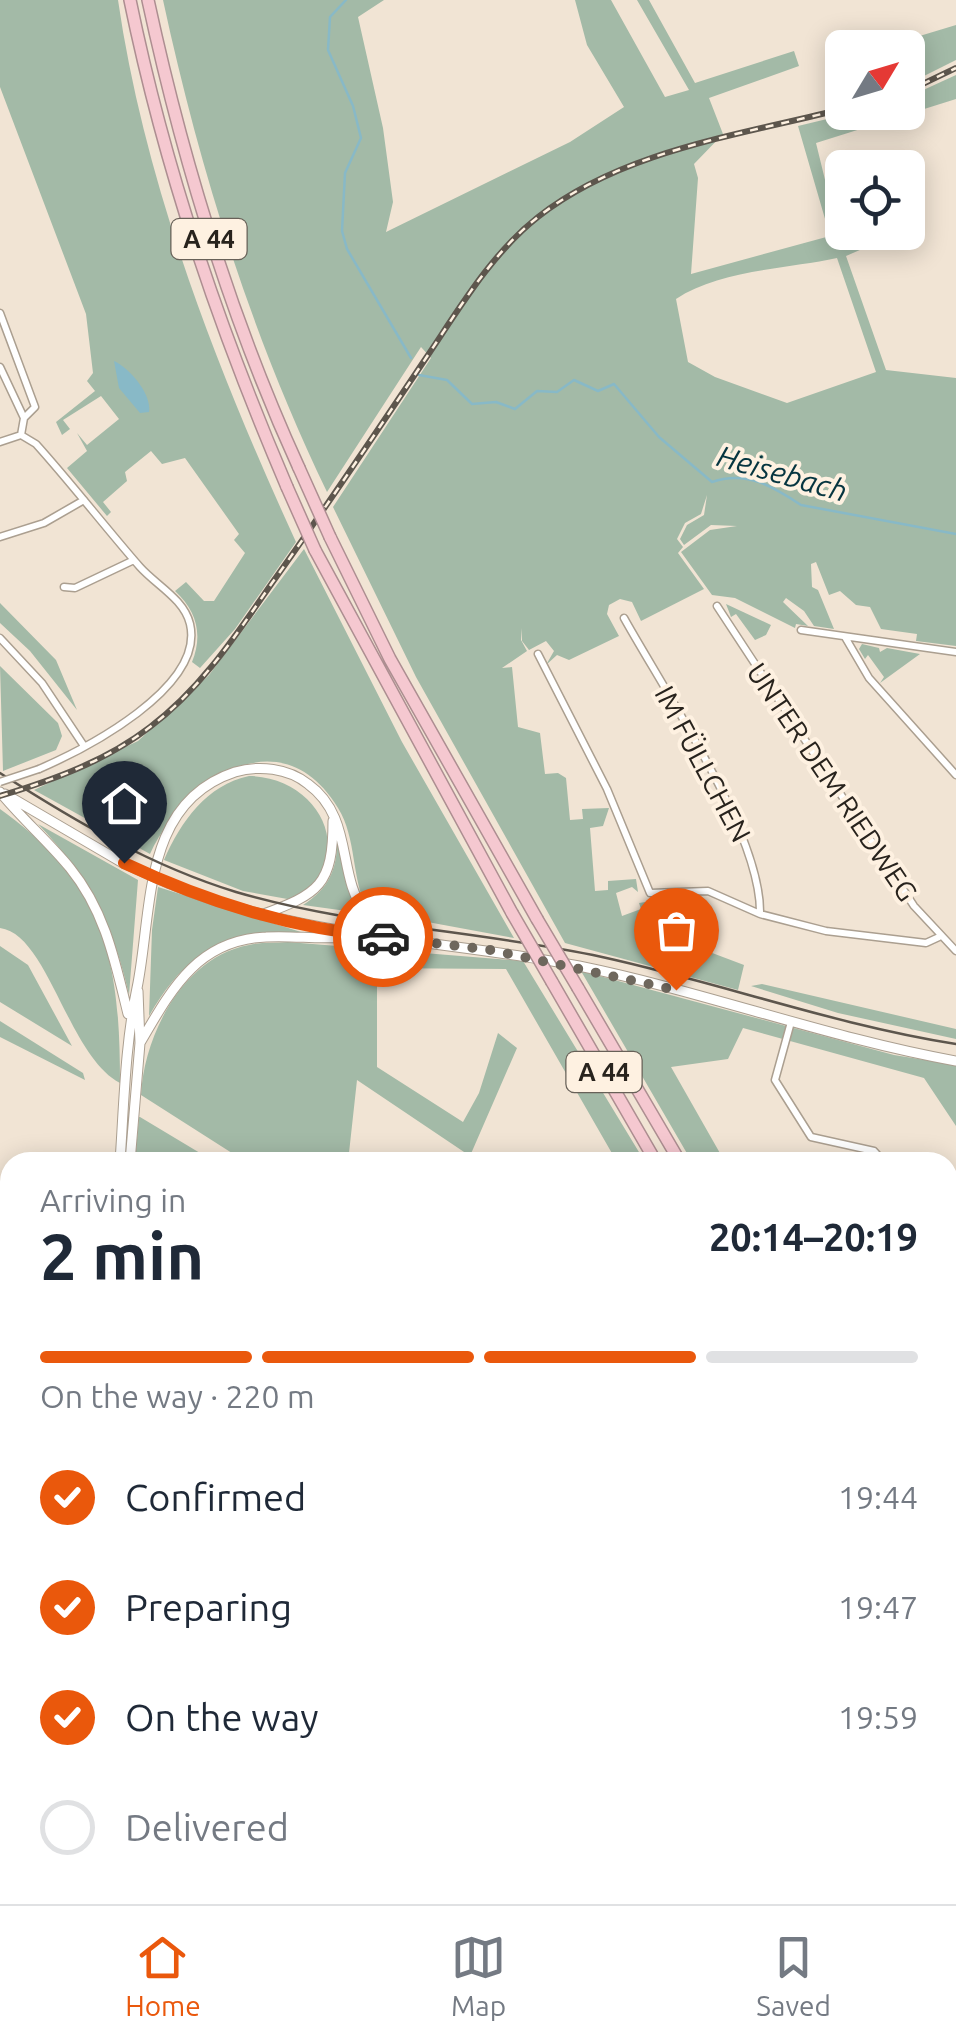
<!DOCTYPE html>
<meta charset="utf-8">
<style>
body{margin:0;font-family:Ubuntu,sans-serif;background:#f2f2f3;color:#1f2937;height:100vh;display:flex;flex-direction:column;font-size:38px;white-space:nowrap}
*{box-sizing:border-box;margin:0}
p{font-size:32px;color:#747a83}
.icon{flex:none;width:55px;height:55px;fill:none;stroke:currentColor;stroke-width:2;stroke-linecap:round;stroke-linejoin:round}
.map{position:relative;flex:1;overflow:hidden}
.drawer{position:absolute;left:0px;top:1152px;width:958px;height:752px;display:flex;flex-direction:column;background:#fff;border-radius:30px 30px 0 0;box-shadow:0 5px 25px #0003}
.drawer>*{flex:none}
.needle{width:65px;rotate:52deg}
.controls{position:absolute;left:825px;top:30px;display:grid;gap:20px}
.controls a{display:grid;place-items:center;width:100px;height:100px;border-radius:15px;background:#fff;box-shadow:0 5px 25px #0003;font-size:50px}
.pin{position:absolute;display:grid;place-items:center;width:85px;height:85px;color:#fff;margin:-102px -42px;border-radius:50% 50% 50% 0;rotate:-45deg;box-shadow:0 0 10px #0007}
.pin .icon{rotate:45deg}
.courier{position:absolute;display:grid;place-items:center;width:100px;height:100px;margin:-50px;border:8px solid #ea580c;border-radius:50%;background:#fff;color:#222;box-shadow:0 2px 12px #0007}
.summary em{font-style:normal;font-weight:600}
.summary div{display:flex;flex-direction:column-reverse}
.summary{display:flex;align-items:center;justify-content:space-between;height:170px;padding:0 40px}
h1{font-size:65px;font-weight:600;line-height:75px}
.bar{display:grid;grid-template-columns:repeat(4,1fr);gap:15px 10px;align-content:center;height:120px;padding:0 40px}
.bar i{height:12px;border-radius:8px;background:#e0e1e3}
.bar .current{background:#ea580c}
.bar p{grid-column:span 4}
ol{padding:0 40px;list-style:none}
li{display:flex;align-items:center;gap:30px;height:110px}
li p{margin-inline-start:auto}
li .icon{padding:10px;border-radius:50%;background:#ea580c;color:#fff;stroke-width:4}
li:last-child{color:#747a83}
li i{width:55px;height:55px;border:5px solid #e0e1e3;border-radius:50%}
.tabs{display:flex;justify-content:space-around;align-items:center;height:140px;border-top:2px solid #e0e1e3;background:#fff;font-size:28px;color:#747a83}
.tabs a{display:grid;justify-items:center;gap:5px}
.tabs .current{color:#ea580c}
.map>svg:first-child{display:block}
.green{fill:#a3baa7;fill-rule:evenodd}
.water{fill:#88b9c7}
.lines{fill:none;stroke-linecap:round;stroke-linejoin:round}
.stream{stroke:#88b9c7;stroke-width:2.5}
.street-casing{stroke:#ab9f90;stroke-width:9}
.secondary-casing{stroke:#ab9f90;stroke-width:11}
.highway-casing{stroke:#ad8e91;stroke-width:14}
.street{stroke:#fff;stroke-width:6}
.secondary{stroke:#fff;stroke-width:9}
.highway{stroke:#f5c8d0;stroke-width:11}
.tram{stroke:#5d564d;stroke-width:2.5}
.rail-casing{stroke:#5d564d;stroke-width:6}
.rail{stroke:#fef1e1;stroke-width:2.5;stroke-dasharray:8;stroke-linecap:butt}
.street-bridge-casing{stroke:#ab9f90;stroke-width:9;stroke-linecap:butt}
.secondary-bridge-casing{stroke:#ab9f90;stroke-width:11;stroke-linecap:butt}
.highway-bridge-casing{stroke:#ad8e91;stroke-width:14;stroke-linecap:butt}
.street-bridge{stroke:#fff;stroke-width:6}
.secondary-bridge{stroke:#fff;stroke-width:9}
.highway-bridge{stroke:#f5c8d0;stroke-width:11}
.done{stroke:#6e675d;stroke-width:10;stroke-dasharray:0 18}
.route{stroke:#ea580c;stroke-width:12}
.labels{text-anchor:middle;stroke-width:8;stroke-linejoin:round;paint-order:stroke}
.shield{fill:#fef1e1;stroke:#686158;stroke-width:2.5}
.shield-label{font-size:25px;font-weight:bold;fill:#28231d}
.street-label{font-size:28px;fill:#28231d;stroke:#fef1e1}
.water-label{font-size:30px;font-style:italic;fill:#063540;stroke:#fef1e1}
</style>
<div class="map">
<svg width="956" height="1904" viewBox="0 0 956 1904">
<rect width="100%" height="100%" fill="#f1e4d4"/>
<path class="green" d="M 0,0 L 118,0 C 145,186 218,372 296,542 L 235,629 L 200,668 L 192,662 C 203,635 197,611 175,591 L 186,582 L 204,601 L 214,601 L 245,553 L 234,540 L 239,534 L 185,458 L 162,464 L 151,451 L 125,472 L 127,481 L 103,502 L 111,512 L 107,516 L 67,468 L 87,451 L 77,433 L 87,445 L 119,419 L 101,396 L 63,420 L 70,429 L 62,435 L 56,422 L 95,391 L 87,381 L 93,373 L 86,314 L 0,87 Z
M 163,0 L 384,0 L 358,17 L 383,128 L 393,202 L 386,232 L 570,142 L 624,107 L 587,45 L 575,0 L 611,0 L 665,97 L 689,90 L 637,0 L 649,0 L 695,83 L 794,51 L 799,66 L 709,98 L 723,134 L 694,164 L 698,178 L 691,274 L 830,236 L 798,126 L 852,113 L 908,112 L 908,97 L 956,75 L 956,99 L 816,143 L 838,233 L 899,233 L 846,256 L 886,370 L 956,378 L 956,646 L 916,641 L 917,634 L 881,629 L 870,607 L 856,605 L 840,591 L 829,595 L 816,562 L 811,564 L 812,587 L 818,590 L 834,629 L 814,626 L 804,611 L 786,598 L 783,602 L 808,626 L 796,624 L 795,628 L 735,598 L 712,595 L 681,552 L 710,530 L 737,526 L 711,525 L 684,545 L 680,539 L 687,525 L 704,515 L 707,495 L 701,514 L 685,523 L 677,539 L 683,547 L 678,553 L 704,589 L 641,621 L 632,602 L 620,599 L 609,605 L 607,614 L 619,636 L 569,660 L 557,655 L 546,665 L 554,651 L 546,641 L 529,650 L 522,641 L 522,628 L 521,640 L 527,651 L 502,668 L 512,667 L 518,727 L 540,733 L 545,774 L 558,773 L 566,778 L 570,820 L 583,819 L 582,809 L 609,808 L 603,826 L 590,828 L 595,891 L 608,890 L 608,881 L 636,879 L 638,892 L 632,887 L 616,893 L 622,916 L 641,909 L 639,903 L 677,897 L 662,934 L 744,965 L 738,990 L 565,943 L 416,677 L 333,507 L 431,358 L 421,347 L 327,492 C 251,334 200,171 163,0 ZM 837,258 L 876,372 L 787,403 L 715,377 L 688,362 L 676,299 C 719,270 787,269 837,258 Z
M 956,25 L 956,60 L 908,84 L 904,47 L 913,38 Z
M 304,549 L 402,742 L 514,938 L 368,911 C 351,880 357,838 338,808 C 281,714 184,780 150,854 L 34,790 L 138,741 L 209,675 Z
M 0,603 L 56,660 L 77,710 L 30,651 L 0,623 Z
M 726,604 L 771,625 L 766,635 L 755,640 L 736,614 L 731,617 Z
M 862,644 L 879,648 L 880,652 L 887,648 L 920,654 L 880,683 L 884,677 L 868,655 L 865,659 L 859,649 Z
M 0,666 L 58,723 L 62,736 L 56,750 L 3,771 Z
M 249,776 C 321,777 361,859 293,900 L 243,891 L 164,860 C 181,821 207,785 249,776 Z
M 0,809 C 106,884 120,961 120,1083 C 68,1056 48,934 0,928 Z
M 38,824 L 138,880 L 129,995 C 114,926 87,875 38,824 Z
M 337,837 L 361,913 L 303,905 C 330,888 338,867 337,837 Z
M 158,887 L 301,932 C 226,933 188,948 149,1016 L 152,930 Z
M 288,942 L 523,961 L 645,1162 L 617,1162 L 506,969 L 366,968 L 377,982 L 377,1067 L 463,1122 L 479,1093 L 498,1033 L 517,1048 L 470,1156 L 357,1080 L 348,1162 L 246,1162 L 141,1095 C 144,1035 183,957 249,945 C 261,942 275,943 288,942 Z
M 0,946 L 28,965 L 72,1046 L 0,1002 Z
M 581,971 L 894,1055 L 956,1065 L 956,1126 L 924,1078 L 743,1028 L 728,1059 L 671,1067 L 725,1162 L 692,1162 Z
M 762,984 L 956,1029 L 956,1039 L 838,1013 L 751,986 Z
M 0,1021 L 83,1073 L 85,1080 L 0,1037 Z
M 139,1117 L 140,1117 L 215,1162 L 187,1162 L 172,1153 L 165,1162 L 135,1162 Z
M 956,1411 L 956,1675 L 948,1653 L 948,1412 Z
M 0,1647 L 10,1648 L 10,1691 L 0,1684 Z
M 948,1823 L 956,1851 L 956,1904 L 933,1904 L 932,1895 L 948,1895 Z
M 166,1895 L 279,1895 L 278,1904 L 166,1904 Z"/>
<path class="water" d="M 114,361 C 131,369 152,395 149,412 L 140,413 L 119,388 Z
M 0,1701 L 10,1732 L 10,1759 L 1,1762 Z"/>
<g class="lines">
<path class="stream" d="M 346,0 L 330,17 L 328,50 L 353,106 L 361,138 L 345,173 L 342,231 L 347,249 L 411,358
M 419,375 L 447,380 L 472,404 L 496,402 L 515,409 L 537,391 L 557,392 L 574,380 L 598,391 L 614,384 L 659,437 L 712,482 C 746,470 772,486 801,505 L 956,534
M 948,1401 L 956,1401"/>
<defs>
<path id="street" d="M 0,313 L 35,407 L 24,418 L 21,435
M 0,367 L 24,418
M 21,435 L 36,444 C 72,484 105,527 140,567 C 156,585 184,599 190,624 C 205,688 85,749 39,769
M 0,442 L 21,435
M 0,537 L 44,523 L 84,500
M 64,587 L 75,588 L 134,560
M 717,606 L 914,906 L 956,951
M 624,618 C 664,690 762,835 760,914
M 801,630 L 956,652
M 845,637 L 869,678 L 956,775
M 0,638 L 42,683 L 84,746
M 538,654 L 607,789 L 650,893 L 708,891 L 760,914 L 826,931 L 926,943 L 939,937
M 791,1022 L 775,1080 L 811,1137 L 874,1151 L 884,1162
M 948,1247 L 950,1250
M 0,1855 L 10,1852
M 518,1895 L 518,1904
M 663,1895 L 664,1904
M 817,1895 L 818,1904
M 159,1904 L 160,1895"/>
<path id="secondary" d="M 0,792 C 22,819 48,841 70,868 C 105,911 115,961 128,1014
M 5,794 L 123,863
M 170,884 C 301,939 442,939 579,966 C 706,992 828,1038 956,1061
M 261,915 C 319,894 333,885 333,821
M 140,1043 C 171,990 197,940 266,937 C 296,935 325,941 354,936
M 120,1162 C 124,1104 125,1045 137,988 C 153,911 141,803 235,772 C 259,765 288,768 308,784 C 355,818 336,877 366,913 C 377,927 391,929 405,936
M 130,1162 L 140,1043 L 138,991
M 68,1904 L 68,1895
M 79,1904 L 80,1895"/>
<path id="highway" d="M 130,0 C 165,170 219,328 287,487
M 148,0 C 183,162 230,317 299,468
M 330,537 L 390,659 L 537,919
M 315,550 L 512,913
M 552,982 L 656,1162
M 578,988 L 680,1162
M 948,1699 L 956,1722
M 948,1741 L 956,1764
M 948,1781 L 956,1807"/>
</defs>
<use href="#street" class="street-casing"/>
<use href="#secondary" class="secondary-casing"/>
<use href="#highway" class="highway-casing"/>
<use href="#street" class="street"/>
<use href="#secondary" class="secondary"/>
<use href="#highway" class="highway"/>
<path class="tram" d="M 0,773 C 75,821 151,866 236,892 C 355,927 482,931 602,957 C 721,983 835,1025 956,1044"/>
<defs>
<path id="rail" d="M 908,91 L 956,68
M 0,796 C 53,780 106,761 150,727 C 201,689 236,635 272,583 C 325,509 375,434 426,358 C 459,309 491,254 538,217 C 623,150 741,135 842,109"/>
</defs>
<use href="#rail" class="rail-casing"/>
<use href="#rail" class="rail"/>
<defs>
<path id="street-bridge" d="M 0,782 L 39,769"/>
<path id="secondary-bridge" d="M 123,863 L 170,884"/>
<path id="highway-bridge" d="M 299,468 L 330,537
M 287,487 L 315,550
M 512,913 L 552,982
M 537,919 L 578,988"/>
</defs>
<use href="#street-bridge" class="street-bridge-casing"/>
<use href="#secondary-bridge" class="secondary-bridge-casing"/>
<use href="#highway-bridge" class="highway-bridge-casing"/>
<use href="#street-bridge" class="street-bridge"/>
<use href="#secondary-bridge" class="secondary-bridge"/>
<use href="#highway-bridge" class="highway-bridge"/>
</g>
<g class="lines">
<path class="done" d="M 383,937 L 491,950 L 676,990"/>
<path class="route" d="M 124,863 C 207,902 290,928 383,937"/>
</g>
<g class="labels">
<g class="shield">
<rect x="171.5" y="219" width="75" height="40" rx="8"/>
<rect x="566.5" y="1052" width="75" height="40" rx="8"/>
</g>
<g class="shield-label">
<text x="209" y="248">A 44</text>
<text x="604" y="1081">A 44</text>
</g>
<g class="street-label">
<text transform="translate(703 764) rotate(62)" y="10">IM FÜLLCHEN</text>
<text transform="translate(832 782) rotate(56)" y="10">UNTER DEM RIEDWEG</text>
</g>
<g class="water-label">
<text transform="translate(782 474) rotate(16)" y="10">Heisebach</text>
</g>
</g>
</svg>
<div class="controls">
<a><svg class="needle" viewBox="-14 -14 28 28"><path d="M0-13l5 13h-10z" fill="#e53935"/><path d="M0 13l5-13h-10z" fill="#747a83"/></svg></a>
<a><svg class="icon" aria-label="locate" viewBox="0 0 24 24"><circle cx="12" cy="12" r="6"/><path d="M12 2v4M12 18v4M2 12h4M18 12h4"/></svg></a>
</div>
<div class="pin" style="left:676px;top:990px;background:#ea580c"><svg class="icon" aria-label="bag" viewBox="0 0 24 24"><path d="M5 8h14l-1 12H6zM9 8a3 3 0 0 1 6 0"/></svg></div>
<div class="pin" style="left:124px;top:863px;background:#1f2937"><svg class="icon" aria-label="home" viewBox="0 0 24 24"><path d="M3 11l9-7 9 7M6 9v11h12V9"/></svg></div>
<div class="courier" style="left:383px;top:937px"><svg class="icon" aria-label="car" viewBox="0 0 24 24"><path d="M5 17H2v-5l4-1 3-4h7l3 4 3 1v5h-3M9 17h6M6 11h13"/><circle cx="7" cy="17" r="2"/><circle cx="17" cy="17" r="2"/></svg></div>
<section class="drawer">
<div class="summary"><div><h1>2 min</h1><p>Arriving in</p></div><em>20:14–20:19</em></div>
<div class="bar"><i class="current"></i><i class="current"></i><i class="current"></i><i></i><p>On the way · 220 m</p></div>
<ol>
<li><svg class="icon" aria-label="check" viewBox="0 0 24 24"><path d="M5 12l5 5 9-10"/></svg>Confirmed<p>19:44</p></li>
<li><svg class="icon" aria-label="check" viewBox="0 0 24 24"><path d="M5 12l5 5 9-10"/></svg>Preparing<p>19:47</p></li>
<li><svg class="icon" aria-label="check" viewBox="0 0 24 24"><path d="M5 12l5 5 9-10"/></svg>On the way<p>19:59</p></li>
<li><i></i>Delivered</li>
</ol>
</section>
</div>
<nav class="tabs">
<a class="current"><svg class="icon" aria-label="home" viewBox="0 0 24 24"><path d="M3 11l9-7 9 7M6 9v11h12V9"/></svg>Home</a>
<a><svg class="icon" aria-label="map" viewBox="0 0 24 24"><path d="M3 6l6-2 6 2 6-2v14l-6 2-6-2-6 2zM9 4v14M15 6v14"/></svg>Map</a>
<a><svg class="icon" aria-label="saved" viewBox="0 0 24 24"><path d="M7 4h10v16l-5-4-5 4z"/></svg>Saved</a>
</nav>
